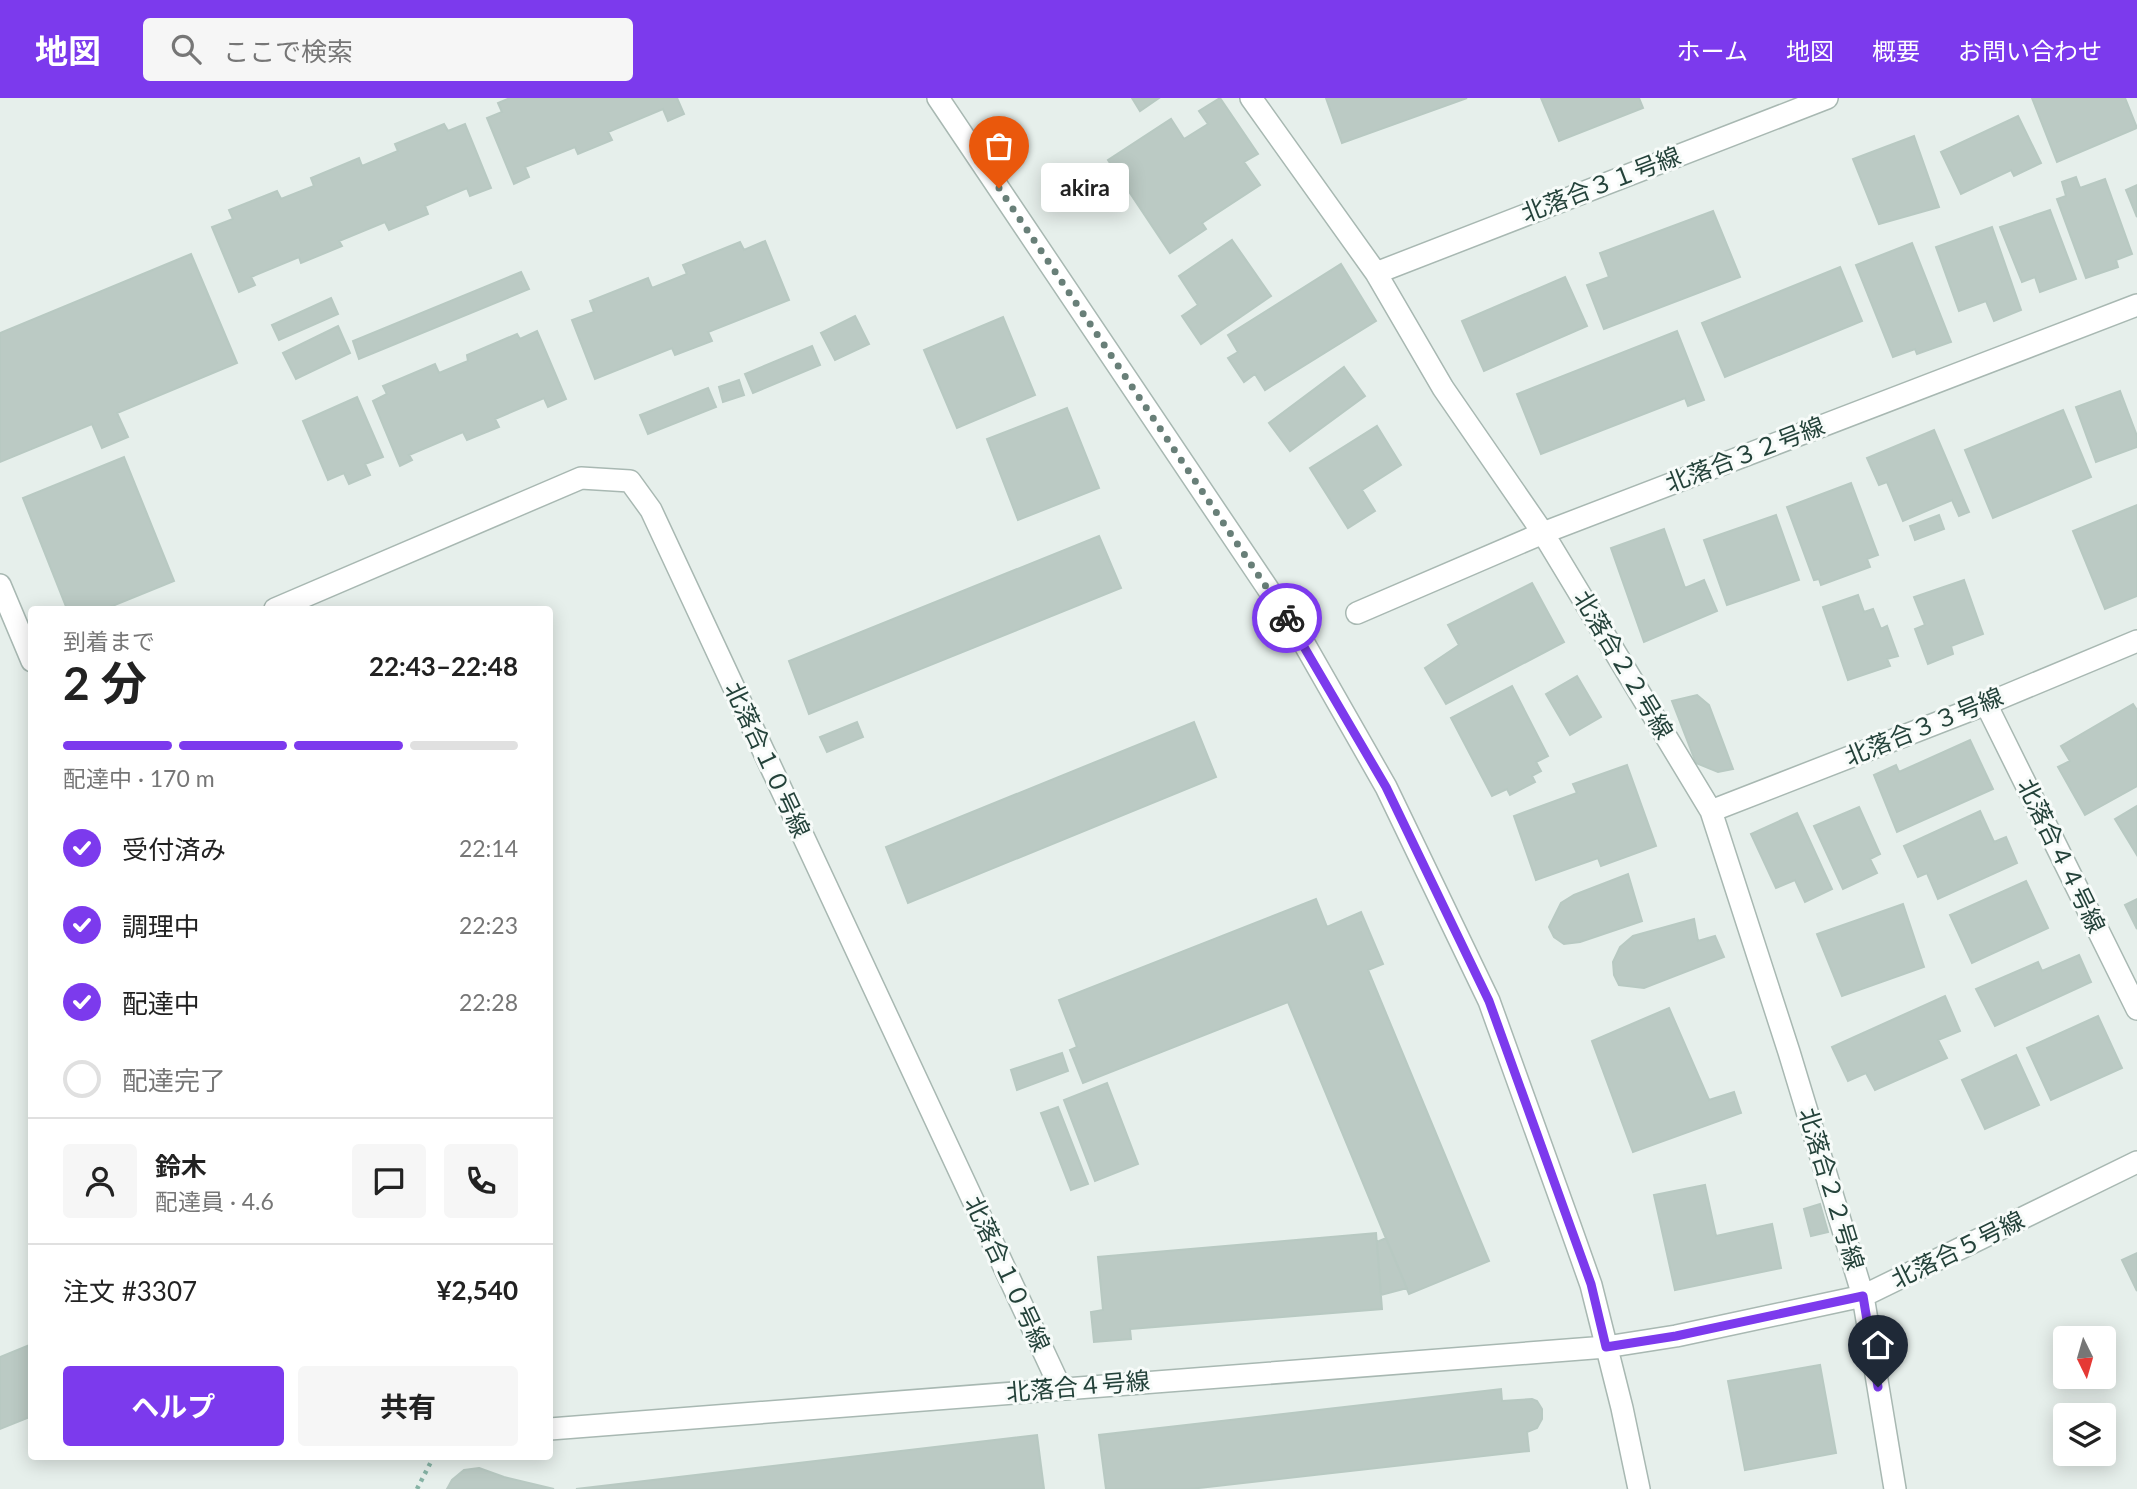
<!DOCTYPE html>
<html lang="ja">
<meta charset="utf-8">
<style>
body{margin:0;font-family:Lato,"Noto Sans JP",sans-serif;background:#f6f6f6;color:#222;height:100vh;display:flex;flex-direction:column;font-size:26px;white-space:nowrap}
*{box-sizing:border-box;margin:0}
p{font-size:23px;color:#767676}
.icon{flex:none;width:38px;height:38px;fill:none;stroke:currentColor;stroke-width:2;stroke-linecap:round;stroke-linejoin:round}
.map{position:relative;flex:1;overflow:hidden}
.details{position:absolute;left:28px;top:508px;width:525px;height:854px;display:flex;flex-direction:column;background:#fff;border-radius:7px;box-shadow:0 4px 18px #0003}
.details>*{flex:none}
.needle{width:46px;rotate:175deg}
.buttons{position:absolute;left:2053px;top:1228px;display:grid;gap:14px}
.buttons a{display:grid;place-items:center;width:63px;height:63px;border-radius:7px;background:#fff;box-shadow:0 4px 18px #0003;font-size:35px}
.pin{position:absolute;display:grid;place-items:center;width:60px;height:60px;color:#fff;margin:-72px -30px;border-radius:50% 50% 50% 0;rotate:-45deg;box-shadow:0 0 7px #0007}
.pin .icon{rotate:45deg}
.courier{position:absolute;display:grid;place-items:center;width:70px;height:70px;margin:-35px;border:5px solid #7c3aed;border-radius:50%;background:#fff;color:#222;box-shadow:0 2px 9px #0007}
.bubble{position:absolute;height:49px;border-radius:7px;background:#fff;box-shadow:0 4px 18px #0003;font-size:23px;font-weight:700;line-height:49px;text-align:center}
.head em{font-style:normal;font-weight:700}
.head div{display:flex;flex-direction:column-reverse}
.head{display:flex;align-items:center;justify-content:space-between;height:119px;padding:0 35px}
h1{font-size:46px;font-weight:700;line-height:52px}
.bar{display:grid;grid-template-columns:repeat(4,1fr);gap:10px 7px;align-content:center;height:84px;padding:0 35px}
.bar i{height:9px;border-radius:5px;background:#e0e0e0}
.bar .current{background:#7c3aed}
.bar p{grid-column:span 4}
.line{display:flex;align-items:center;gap:18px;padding:0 35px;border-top:2px solid #e0e0e0}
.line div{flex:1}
.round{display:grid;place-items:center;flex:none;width:74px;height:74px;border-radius:7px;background:#f6f6f6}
ol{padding:0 35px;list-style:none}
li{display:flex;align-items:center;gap:21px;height:77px}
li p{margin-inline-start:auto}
li .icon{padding:7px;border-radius:50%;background:#7c3aed;color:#fff;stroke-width:4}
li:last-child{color:#767676}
li i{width:38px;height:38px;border:4px solid #e0e0e0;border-radius:50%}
.primary-button{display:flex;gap:14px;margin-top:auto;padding:14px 35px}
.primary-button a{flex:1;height:80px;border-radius:7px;background:#7c3aed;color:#fff;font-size:28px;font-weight:700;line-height:80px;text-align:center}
.primary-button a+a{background:#f6f6f6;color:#222}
header{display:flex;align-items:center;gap:42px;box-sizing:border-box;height:98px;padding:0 35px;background:#7c3aed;color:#fff}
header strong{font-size:33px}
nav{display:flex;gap:38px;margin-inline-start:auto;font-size:24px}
.search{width:490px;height:63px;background:#f6f6f6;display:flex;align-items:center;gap:18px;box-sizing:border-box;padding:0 24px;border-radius:7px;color:#767676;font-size:26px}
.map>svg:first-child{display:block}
.building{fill:#bbcac4;stroke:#b8c9c2;stroke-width:2}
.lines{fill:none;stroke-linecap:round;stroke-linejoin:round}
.minor-casing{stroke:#a8b8b2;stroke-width:24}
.path{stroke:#86b3a5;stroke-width:4.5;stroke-dasharray:3.5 5;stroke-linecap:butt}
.minor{stroke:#fff;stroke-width:21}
.done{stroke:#687f78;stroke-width:7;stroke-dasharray:0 12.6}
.route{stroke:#7c3aed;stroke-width:9}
.labels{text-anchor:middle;stroke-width:6;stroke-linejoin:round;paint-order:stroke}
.street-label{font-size:24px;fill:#24423a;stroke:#f7fbf9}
</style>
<header>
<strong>地図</strong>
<div class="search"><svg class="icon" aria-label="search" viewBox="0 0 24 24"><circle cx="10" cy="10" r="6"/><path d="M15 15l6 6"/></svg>ここで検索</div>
<nav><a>ホーム</a><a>地図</a><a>概要</a><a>お問い合わせ</a></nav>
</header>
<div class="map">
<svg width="2137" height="1391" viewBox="0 0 2137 1391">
<rect width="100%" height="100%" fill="#e6efeb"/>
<path class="building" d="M 510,0 L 677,0 L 684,16 L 668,23 L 663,11 L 608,34 L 612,42 L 578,56 L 575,49 L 525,69 L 529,79 L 514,86 L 487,20 L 502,14 L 498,5 Z
M 1132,0 L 1159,0 L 1140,13 Z
M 1220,0 L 1258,56 L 1244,64 L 1260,87 L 1202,125 L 1206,131 L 1170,155 L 1108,62 L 1171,21 L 1184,41 L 1208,26 L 1199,13 Z
M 1326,0 L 1467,0 L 1342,45 Z
M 1541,0 L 1639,0 L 1643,10 L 1559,43 Z
M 2032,0 L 2125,0 L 2137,30 L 2057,64 Z
M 2018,18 L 2041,65 L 2014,78 L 2011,72 L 1961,96 L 1941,54 Z
M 444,26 L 448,33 L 465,26 L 491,90 L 470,98 L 467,90 L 425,108 L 428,116 L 389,132 L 385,124 L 339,143 L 342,148 L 301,165 L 299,159 L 251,179 L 255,187 L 239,194 L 212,129 L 233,121 L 229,112 L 277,93 L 281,101 L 314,88 L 311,80 L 359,60 L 362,68 L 398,53 L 395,46 Z
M 1914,38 L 1939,109 L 1879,126 L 1853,61 Z
M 2076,79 L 2080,90 L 2105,81 L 2132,156 L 2116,162 L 2118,169 L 2086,180 L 2057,101 L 2066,98 L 2062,84 Z
M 2137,87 L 2137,119 L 2126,92 Z
M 2050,112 L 2076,181 L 2040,194 L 2035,179 L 2022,184 L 2000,129 Z
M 1713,113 L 1740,179 L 1604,231 L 1587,187 L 1609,179 L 1600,155 Z
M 1992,129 L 2021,212 L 1994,223 L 1986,203 L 1959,213 L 1936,149 Z
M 1232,142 L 1271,198 L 1201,246 L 1182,218 L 1198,207 L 1179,178 Z
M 765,143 L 789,202 L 708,234 L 712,243 L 675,257 L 672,250 L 595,281 L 572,222 L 594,214 L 590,203 L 648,180 L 652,190 L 687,176 L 683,167 L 740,144 L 744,152 Z
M 1912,145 L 1951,244 L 1917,256 L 1915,251 L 1893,259 L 1856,167 Z
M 191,156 L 237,265 L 117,315 L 128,339 L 102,350 L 92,326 L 0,364 L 0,235 Z
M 1341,166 L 1376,223 L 1265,292 L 1255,276 L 1244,284 L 1228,260 L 1238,254 L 1228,237 Z
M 1840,169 L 1862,223 L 1725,279 L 1702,225 Z
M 521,174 L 529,191 L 359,261 L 353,243 Z
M 1565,179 L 1587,228 L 1484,273 L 1462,223 Z
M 331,200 L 338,216 L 279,242 L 272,227 Z
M 855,218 L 869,246 L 835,262 L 821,235 Z
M 1003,219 L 1035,297 L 957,330 L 924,252 Z
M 338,228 L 350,255 L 296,281 L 283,255 Z
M 537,233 L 566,301 L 548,309 L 544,300 L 495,321 L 499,329 L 467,342 L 463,334 L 409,357 L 412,362 L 400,368 L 373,303 L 387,296 L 383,288 L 435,266 L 439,275 L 468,263 L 467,257 L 517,236 L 520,241 Z
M 1677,233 L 1704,302 L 1688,308 L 1685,300 L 1541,356 L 1517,296 Z
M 812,248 L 820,267 L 753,295 L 745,276 Z
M 1344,269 L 1365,298 L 1290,353 L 1269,325 Z
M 739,282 L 744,297 L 723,304 L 719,289 Z
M 708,290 L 716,309 L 648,336 L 640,317 Z
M 2120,293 L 2137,338 L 2137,349 L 2096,364 L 2076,309 Z
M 357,299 L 383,359 L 365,366 L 370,377 L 349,386 L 344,375 L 328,382 L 303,323 Z
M 1067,310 L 1099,390 L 1018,422 L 987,341 Z
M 2063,312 L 2091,379 L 1993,420 L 1965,352 Z
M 1377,328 L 1401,367 L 1362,392 L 1375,413 L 1348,430 L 1310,370 Z
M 1934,332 L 1969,414 L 1959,418 L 1952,402 L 1903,423 L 1887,384 L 1879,387 L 1867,360 Z
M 124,359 L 174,483 L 105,511 L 67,511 L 23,400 Z
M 1851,385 L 1878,457 L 1867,461 L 1870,469 L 1821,487 L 1819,481 L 1814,482 L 1787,409 Z
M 2137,407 L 2137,498 L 2105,511 L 2073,433 Z
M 1776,417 L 1799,482 L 1727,507 L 1704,442 Z
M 1939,417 L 1944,431 L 1915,442 L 1910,428 Z
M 1664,431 L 1685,490 L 1704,482 L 1717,513 L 1644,544 L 1611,450 Z
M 1099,438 L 1121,490 L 809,616 L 789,563 Z
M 1964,482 L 1983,536 L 1951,548 L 1953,556 L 1928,566 L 1915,531 L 1925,527 L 1914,499 Z
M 1532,485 L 1564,544 L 1446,606 L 1425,570 L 1459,547 L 1448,527 Z
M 1858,497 L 1864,514 L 1873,511 L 1881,531 L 1887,528 L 1898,558 L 1887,561 L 1890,568 L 1848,582 L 1823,509 Z
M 1577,578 L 1601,619 L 1570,637 L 1546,596 Z
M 1512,588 L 1548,658 L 1536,664 L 1541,673 L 1532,678 L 1535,684 L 1510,697 L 1507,691 L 1492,698 L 1451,620 Z
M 1697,597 L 1709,607 L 1733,671 L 1718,674 L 1696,665 L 1672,603 Z
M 2133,606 L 2137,612 L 2137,688 L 2085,717 L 2058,669 L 2070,663 L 2061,648 Z
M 857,624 L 863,639 L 827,654 L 820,639 Z
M 1194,624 L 1216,679 L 908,805 L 886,749 Z
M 1970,642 L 1993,691 L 1897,734 L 1874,677 L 1896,667 L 1899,674 Z
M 1627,667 L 1656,748 L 1601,768 L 1598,760 L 1536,782 L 1514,718 L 1577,695 L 1573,686 Z
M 2137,708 L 2137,757 L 2115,721 Z
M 1859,709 L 1880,756 L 1870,761 L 1877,775 L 1843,791 L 1814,728 Z
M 1980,713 L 1994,744 L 2006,739 L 2017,765 L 1938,801 L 1927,775 L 1918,779 L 1904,748 Z
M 1797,715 L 1832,791 L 1805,804 L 1795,782 L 1776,790 L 1751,736 Z
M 1628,776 L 1642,823 L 1580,844 L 1564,846 L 1554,839 L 1549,829 L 1561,805 L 1574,797 Z
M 2026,783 L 2048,830 L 1972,865 L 1950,817 Z
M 1316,801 L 1327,829 L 1361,814 L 1383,866 L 1368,872 L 1489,1163 L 1409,1196 L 1288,904 L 1083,985 L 1070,952 L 1077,949 L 1059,902 Z
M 2137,801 L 2137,831 L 2125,807 Z
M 1903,806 L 1924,869 L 1842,898 L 1817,836 Z
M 1694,821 L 1698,843 L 1715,838 L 1724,859 L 1644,890 L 1619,887 L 1614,877 L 1613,864 L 1620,849 L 1633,838 Z
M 2079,857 L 2091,884 L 1995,928 L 1976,891 L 2038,864 L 2042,873 Z
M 1945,898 L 1960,933 L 1938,942 L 1947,960 L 1875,992 L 1866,975 L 1848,983 L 1832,949 Z
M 1669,910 L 1709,1002 L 1734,994 L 1741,1015 L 1633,1054 L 1592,943 Z
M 2098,918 L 2122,970 L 2051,1002 L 2027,950 Z
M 1062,955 L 1068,973 L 1017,992 L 1011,972 Z
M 2016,957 L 2039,1007 L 1985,1031 L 1962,982 Z
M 1107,985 L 1138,1066 L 1095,1083 L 1064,1002 Z
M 1058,1009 L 1088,1086 L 1071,1092 L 1041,1015 Z
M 1705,1087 L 1716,1138 L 1772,1126 L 1781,1170 L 1675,1192 L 1654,1097 Z
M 1820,1106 L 1828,1134 L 1811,1138 L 1804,1111 Z
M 1376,1135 L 1382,1211 L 1130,1231 L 1131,1241 L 1094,1244 L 1091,1214 L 1103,1212 L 1098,1159 Z
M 1386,1140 L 1407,1190 L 1381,1197 L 1377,1144 Z
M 2137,1155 L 2137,1193 L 2122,1162 Z
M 32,1246 L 32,1318 L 0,1331 L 0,1259 Z
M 1820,1267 L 1836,1355 L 1745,1372 L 1728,1283 Z
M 1501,1291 L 1502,1303 L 1532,1301 L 1537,1303 L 1542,1311 L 1542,1321 L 1537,1330 L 1527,1334 L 1529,1353 L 1190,1391 L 1106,1391 L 1099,1337 Z
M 1037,1337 L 1044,1391 L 576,1391 Z
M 479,1370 L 504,1379 L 554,1391 L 447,1391 L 452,1382 L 464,1372 Z"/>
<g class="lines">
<defs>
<path id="minor" d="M 938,0 L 1301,540 L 1386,689 L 1489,903 L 1569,1125 L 1591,1187 L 1622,1310 L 1639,1391
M 1251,0 L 1376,175 L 1443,290 L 1543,435 L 1711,713 L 1789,954 L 1863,1198 L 1895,1391
M 1376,175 L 1827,0
M 0,487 L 32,563
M 275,511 L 581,380 L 630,383 L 651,412 L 1061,1291
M 1357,515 L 1543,435 L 2137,207
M 1986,606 L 2137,911
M 1711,713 L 1986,606 L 2137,543
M 550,1331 L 1606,1249 L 1676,1238 L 1863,1198 L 2137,1064"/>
</defs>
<use href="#minor" class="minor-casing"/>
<path class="path" d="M 417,1391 L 434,1358"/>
<use href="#minor" class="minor"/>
</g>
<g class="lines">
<path class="done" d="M 999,90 L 1287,520"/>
<path class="route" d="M 1287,520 L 1386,689 L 1489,903 L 1591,1186 L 1606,1249 L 1676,1238 L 1863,1198 L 1878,1289"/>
</g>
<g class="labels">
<g class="street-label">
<text transform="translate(1601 87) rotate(-21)" y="8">北落合３１号線</text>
<text transform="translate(1745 357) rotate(-21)" y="8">北落合３２号線</text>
<text transform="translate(1623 567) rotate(59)" y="8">北落合２２号線</text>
<text transform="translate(1924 629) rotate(-22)" y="8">北落合３３号線</text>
<text transform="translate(767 662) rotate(65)" y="8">北落合１０号線</text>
<text transform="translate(2061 758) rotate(64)" y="8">北落合４４号線</text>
<text transform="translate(1831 1091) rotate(73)" y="8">北落合２２号線</text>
<text transform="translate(1958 1152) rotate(-26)" y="8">北落合５号線</text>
<text transform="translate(1007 1176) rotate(65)" y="8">北落合１０号線</text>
<text transform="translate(1078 1289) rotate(-5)" y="8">北落合４号線</text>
</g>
</g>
</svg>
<div class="buttons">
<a><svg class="needle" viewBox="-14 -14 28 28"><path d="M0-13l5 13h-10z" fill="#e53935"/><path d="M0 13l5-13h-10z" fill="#767676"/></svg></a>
<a><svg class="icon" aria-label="layers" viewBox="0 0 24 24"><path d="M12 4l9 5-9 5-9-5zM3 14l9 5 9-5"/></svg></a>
</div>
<div class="pin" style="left:999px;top:90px;background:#ea580c"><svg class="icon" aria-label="bag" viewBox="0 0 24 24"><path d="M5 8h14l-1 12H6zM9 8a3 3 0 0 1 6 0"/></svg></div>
<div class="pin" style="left:1878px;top:1289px;background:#1f2937"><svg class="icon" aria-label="home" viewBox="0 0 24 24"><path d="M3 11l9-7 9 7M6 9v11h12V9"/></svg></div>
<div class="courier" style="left:1287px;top:520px"><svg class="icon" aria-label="bike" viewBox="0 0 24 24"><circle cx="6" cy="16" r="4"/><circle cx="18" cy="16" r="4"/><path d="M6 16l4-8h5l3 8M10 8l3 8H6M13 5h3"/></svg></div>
<div class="bubble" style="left:1041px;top:65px;width:88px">akira</div>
<section class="details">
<div class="head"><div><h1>2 分</h1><p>到着まで</p></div><em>22:43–22:48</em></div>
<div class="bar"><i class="current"></i><i class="current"></i><i class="current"></i><i></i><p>配達中 · 170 m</p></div>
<ol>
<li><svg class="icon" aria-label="check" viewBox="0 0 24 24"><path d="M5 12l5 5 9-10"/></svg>受付済み<p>22:14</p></li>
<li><svg class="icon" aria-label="check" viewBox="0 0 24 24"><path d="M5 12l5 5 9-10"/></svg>調理中<p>22:23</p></li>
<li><svg class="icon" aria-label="check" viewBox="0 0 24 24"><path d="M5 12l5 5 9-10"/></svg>配達中<p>22:28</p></li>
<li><i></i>配達完了</li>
</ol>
<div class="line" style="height:126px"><a class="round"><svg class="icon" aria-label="person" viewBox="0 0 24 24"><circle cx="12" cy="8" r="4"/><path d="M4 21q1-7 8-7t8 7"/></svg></a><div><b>鈴木</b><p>配達員 · 4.6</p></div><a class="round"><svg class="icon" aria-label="chat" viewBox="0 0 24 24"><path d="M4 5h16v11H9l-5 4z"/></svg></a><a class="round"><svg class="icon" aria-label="phone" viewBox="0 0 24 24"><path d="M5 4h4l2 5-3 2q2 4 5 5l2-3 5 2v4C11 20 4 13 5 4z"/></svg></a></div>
<div class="line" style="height:91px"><div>注文 #3307</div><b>¥2,540</b></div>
<div class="primary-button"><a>ヘルプ</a><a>共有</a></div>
</section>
</div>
